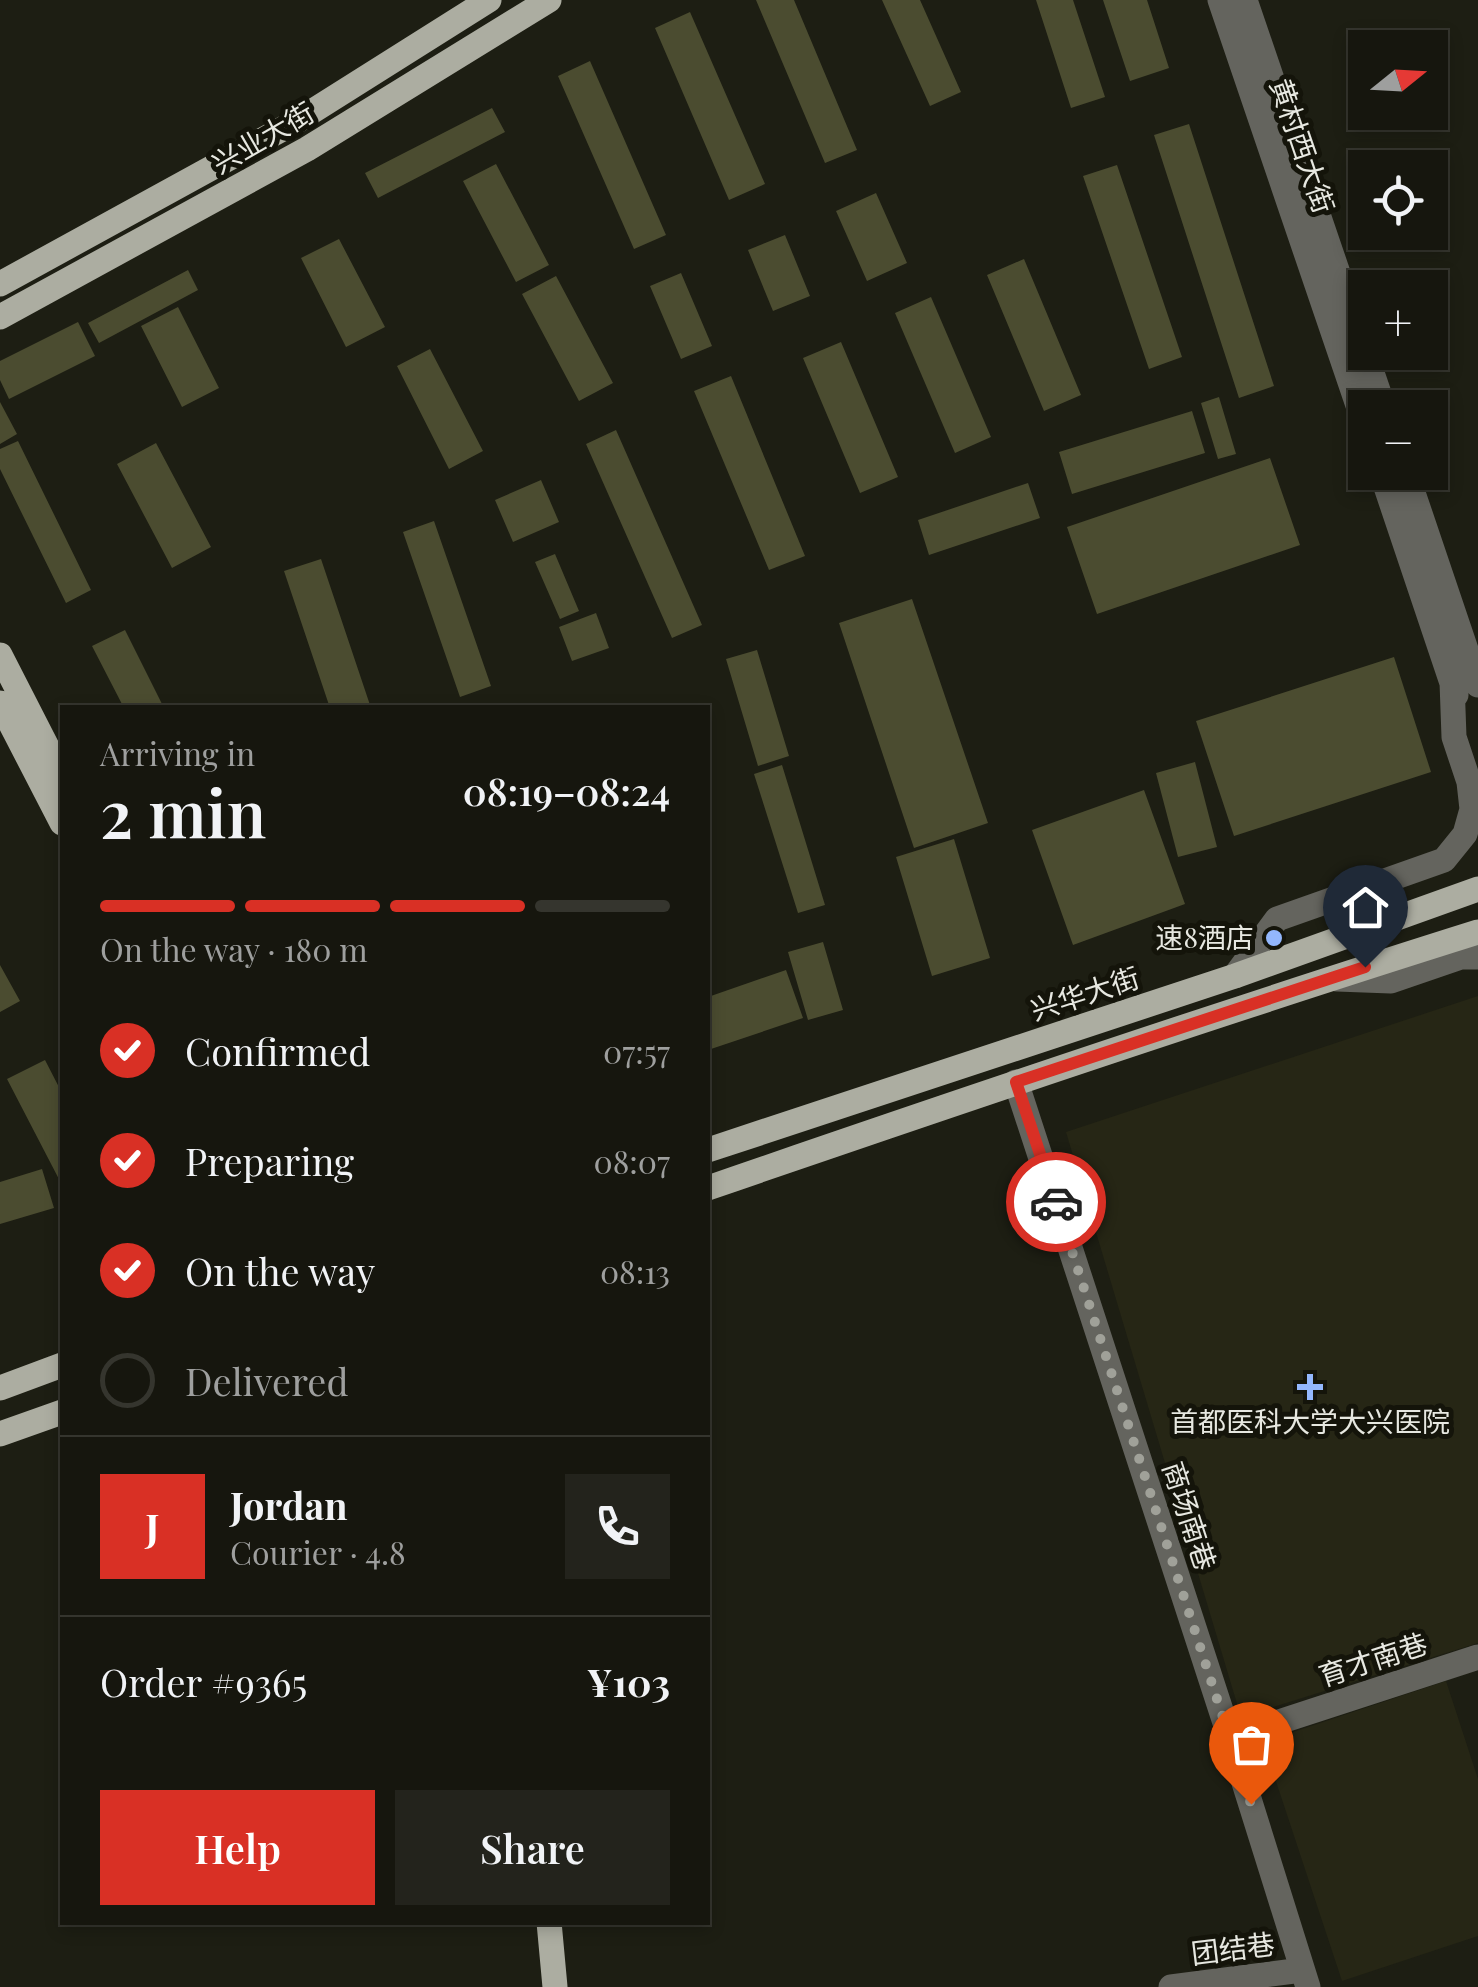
<!DOCTYPE html>
<meta charset="utf-8">
<style>
body{margin:0;font-family:"Playfair Display","Noto Sans SC",serif;background:#23231c;color:#f1f3f6;height:100vh;display:flex;flex-direction:column;font-size:38px;white-space:nowrap}
*{box-sizing:border-box;margin:0}
p{font-size:32px;color:#9e9f9e}
.icon{flex:none;width:55px;height:55px;fill:none;stroke:currentColor;stroke-width:2;stroke-linecap:round;stroke-linejoin:round}
.map{position:relative;flex:1;overflow:hidden}
.sheet{position:absolute;left:60px;top:705px;width:650px;height:1220px;display:flex;flex-direction:column;background:#16160e;border-radius:0px;box-shadow:0 5px 15px #0003,0 0 0 2px #35352e}
.sheet>*{flex:none}
.needle{width:65px;rotate:72deg}
.controls{position:absolute;left:1348px;top:30px;display:grid;gap:20px}
.controls a{display:grid;place-items:center;width:100px;height:100px;border-radius:0px;background:#16160e;box-shadow:0 5px 15px #0003,0 0 0 2px #35352e;font-size:50px}
.pin{position:absolute;display:grid;place-items:center;width:85px;height:85px;color:#fff;margin:-102px -42px;border-radius:50% 50% 50% 0;rotate:-45deg;box-shadow:0 0 10px #0007}
.pin .icon{rotate:45deg}
.courier{position:absolute;display:grid;place-items:center;width:100px;height:100px;margin:-50px;border:8px solid #d93025;border-radius:50%;background:#fff;color:#222;box-shadow:0 2px 12px #0007}
.headline em{font-style:normal;font-weight:600}
.headline div{display:flex;flex-direction:column-reverse}
.headline{display:flex;align-items:center;justify-content:space-between;height:170px;padding:0 40px}
h1{font-size:65px;font-weight:600;line-height:75px}
.bar{display:grid;grid-template-columns:repeat(4,1fr);gap:15px 10px;align-content:center;height:120px;padding:0 40px}
.bar i{height:12px;border-radius:8px;background:#35352e}
.bar .selected{background:#d93025}
.bar p{grid-column:span 4}
.line{display:flex;align-items:center;gap:25px;padding:0 40px;border-top:2px solid #35352e}
.line div{flex:1}
.round{display:grid;place-items:center;flex:none;width:105px;height:105px;border-radius:0px;background:#23231c}
ol{padding:0 40px;list-style:none}
li{display:flex;align-items:center;gap:30px;height:110px}
li p{margin-inline-start:auto}
li .icon{padding:10px;border-radius:50%;background:#d93025;color:#fff;stroke-width:4}
li:last-child{color:#9e9f9e}
li i{width:55px;height:55px;border:5px solid #35352e;border-radius:50%}
.primary-button{display:flex;gap:20px;margin-top:auto;padding:20px 40px}
.primary-button a{flex:1;height:115px;border-radius:0px;background:#d93025;color:#fff;font-size:40px;font-weight:600;line-height:115px;text-align:center}
.primary-button a+a{background:#23231c;color:#f1f3f6}
.map>svg:first-child{display:block}
.built{fill:#262615}
.building{fill:#4b4c30}
.lines{fill:none;stroke-linecap:round;stroke-linejoin:round}
.minor{stroke:#64645e;stroke-width:25}
.major{stroke:#acada1;stroke-width:25}
.done{stroke:#a0a199;stroke-width:10;stroke-dasharray:0 18}
.route{stroke:#d93025;stroke-width:12}
.poi-dot{fill:#93b7fd;stroke:#14140a;stroke-width:4}
.labels{text-anchor:middle;stroke-width:10;stroke-linejoin:round;paint-order:stroke}
.street-label{font-size:28px;fill:#e7e8e1;stroke:#14140a}
.poi-label{font-size:28px;fill:#e7e8e1;stroke:#14140a;text-anchor:end}
</style>
<div class="map">
<svg width="1478" height="1987" viewBox="0 0 1478 1987">
<rect width="100%" height="100%" fill="#1d1e13"/>
<path class="built" d="M 1478,996 L 1478,1643 L 1241,1717 L 1066,1132 Z
M 1446,1681 L 1478,1779 L 1478,1936 L 1342,1981 L 1263,1742 Z"/>
<path class="building" d="M 756,0 L 794,0 L 857,150 L 825,163 Z
M 882,0 L 920,0 L 961,92 L 930,106 Z
M 1036,0 L 1073,0 L 1105,97 L 1071,108 Z
M 1103,0 L 1147,0 L 1169,68 L 1130,81 Z
M 690,12 L 765,184 L 729,200 L 655,28 Z
M 590,61 L 666,235 L 634,249 L 558,76 Z
M 492,108 L 505,132 L 378,198 L 365,173 Z
M 1189,124 L 1274,386 L 1239,398 L 1154,135 Z
M 496,164 L 549,265 L 516,282 L 463,181 Z
M 1117,165 L 1182,357 L 1149,369 L 1083,176 Z
M 876,193 L 907,263 L 867,281 L 836,211 Z
M 785,235 L 810,296 L 773,311 L 748,250 Z
M 339,239 L 385,327 L 346,347 L 301,258 Z
M 1024,259 L 1081,395 L 1044,411 L 987,275 Z
M 188,270 L 198,290 L 99,343 L 88,323 Z
M 681,273 L 712,346 L 681,359 L 650,286 Z
M 556,276 L 613,383 L 579,401 L 522,294 Z
M 931,297 L 991,437 L 955,453 L 895,313 Z
M 178,307 L 219,388 L 182,407 L 141,326 Z
M 78,322 L 95,356 L 9,399 L 0,380 L 0,361 Z
M 841,342 L 898,477 L 860,493 L 803,358 Z
M 430,349 L 483,451 L 449,469 L 397,366 Z
M 731,376 L 805,556 L 769,570 L 694,391 Z
M 1219,397 L 1236,454 L 1218,459 L 1201,403 Z
M 0,402 L 17,434 L 0,444 Z
M 1192,411 L 1205,453 L 1072,494 L 1059,452 Z
M 616,430 L 702,625 L 672,638 L 586,444 Z
M 18,441 L 91,590 L 66,603 L 0,469 L 0,449 Z
M 156,443 L 211,547 L 172,568 L 117,464 Z
M 1270,458 L 1300,545 L 1097,614 L 1067,527 Z
M 541,480 L 559,522 L 513,542 L 495,500 Z
M 1028,483 L 1040,518 L 929,555 L 918,520 Z
M 434,521 L 491,686 L 460,697 L 403,532 Z
M 555,554 L 579,611 L 560,619 L 535,562 Z
M 321,559 L 371,708 L 330,708 L 284,571 Z
M 912,599 L 988,823 L 914,848 L 839,623 Z
M 596,613 L 609,648 L 572,661 L 559,627 Z
M 125,630 L 164,708 L 124,708 L 92,646 Z
M 757,650 L 789,756 L 758,766 L 726,659 Z
M 1394,657 L 1431,772 L 1234,836 L 1196,721 Z
M 1195,762 L 1217,847 L 1178,857 L 1156,773 Z
M 782,765 L 825,905 L 798,913 L 754,774 Z
M 1144,790 L 1185,904 L 1073,945 L 1032,830 Z
M 954,839 L 990,958 L 932,976 L 896,857 Z
M 823,942 L 843,1010 L 808,1020 L 788,952 Z
M 0,965 L 20,1001 L 0,1012 Z
M 786,970 L 803,1018 L 708,1050 L 708,997 Z
M 45,1060 L 62,1093 L 62,1185 L 7,1079 Z
M 42,1169 L 54,1208 L 0,1224 L 0,1182 Z"/>
<g class="lines">
<path class="minor" d="M 1220,0 L 1365,426
M 1245,0 L 1384,408
M 1381,472 L 1456,695
M 1406,472 L 1478,685
M 1235,976 L 1277,919 L 1444,860 L 1465,834 L 1472,809 L 1469,782 L 1454,737 L 1452,682
M 1337,979 L 1391,981 L 1461,957 L 1478,957
M 1016,1082 L 1230,1738 L 1308,1987
M 1230,1738 L 1478,1657
M 1171,1987 L 1302,1970"/>
<path class="major" d="M 0,284 L 297,121 L 489,0
M 0,317 L 307,149 L 549,0
M 0,655 L 62,776
M 0,703 L 62,823
M 708,1150 L 1235,976 L 1478,889
M 708,1188 C 963,1100 1220,1013 1478,932
M 0,1388 L 62,1365
M 0,1434 L 62,1412
M 549,1922 L 555,1987"/>
</g>
<g class="lines">
<path class="done" d="M 1056,1202 L 1251,1804"/>
<path class="route" d="M 1056,1202 L 1016,1082 L 1365,967"/>
</g>
<g class="poi-dot">
<circle cx="1274" cy="938" r="10"/>
<path d="M1305 1372h10v10h10v10h-10v10h-10v-10h-10v-10h10z"/>
</g>
<g class="labels">
<g class="street-label">
<text transform="translate(263 138) rotate(-30)" y="10">兴业大街</text>
<text transform="translate(1302 146) rotate(71)" y="10">黄村西大街</text>
<text transform="translate(1085 994) rotate(-18)" y="10">兴华大街</text>
<text transform="translate(1189 1516) rotate(72)" y="10">商场南巷</text>
<text transform="translate(1373 1660) rotate(-18)" y="10">育才南巷</text>
<text transform="translate(1233 1949) rotate(-7)" y="10">团结巷</text>
</g>
<g class="poi-label">
<text x="1254" y="948">速8酒店</text>
<text x="1310" y="1432" text-anchor="middle">首都医科大学大兴医院</text>
</g>
</g>
</svg>
<div class="controls">
<a><svg class="needle" viewBox="-14 -14 28 28"><path d="M0-13l5 13h-10z" fill="#e53935"/><path d="M0 13l5-13h-10z" fill="#9e9f9e"/></svg></a>
<a><svg class="icon" aria-label="locate" viewBox="0 0 24 24"><circle cx="12" cy="12" r="6"/><path d="M12 2v4M12 18v4M2 12h4M18 12h4"/></svg></a>
<a>+</a>
<a>−</a>
</div>
<div class="pin" style="left:1251px;top:1804px;background:#ea580c"><svg class="icon" aria-label="bag" viewBox="0 0 24 24"><path d="M5 8h14l-1 12H6zM9 8a3 3 0 0 1 6 0"/></svg></div>
<div class="pin" style="left:1365px;top:967px;background:#1f2937"><svg class="icon" aria-label="home" viewBox="0 0 24 24"><path d="M3 11l9-7 9 7M6 9v11h12V9"/></svg></div>
<div class="courier" style="left:1056px;top:1202px"><svg class="icon" aria-label="car" viewBox="0 0 24 24"><path d="M5 17H2v-5l4-1 3-4h7l3 4 3 1v5h-3M9 17h6M6 11h13"/><circle cx="7" cy="17" r="2"/><circle cx="17" cy="17" r="2"/></svg></div>
<section class="sheet">
<div class="headline"><div><h1>2 min</h1><p>Arriving in</p></div><em>08:19–08:24</em></div>
<div class="bar"><i class="selected"></i><i class="selected"></i><i class="selected"></i><i></i><p>On the way · 180 m</p></div>
<ol>
<li><svg class="icon" aria-label="check" viewBox="0 0 24 24"><path d="M5 12l5 5 9-10"/></svg>Confirmed<p>07:57</p></li>
<li><svg class="icon" aria-label="check" viewBox="0 0 24 24"><path d="M5 12l5 5 9-10"/></svg>Preparing<p>08:07</p></li>
<li><svg class="icon" aria-label="check" viewBox="0 0 24 24"><path d="M5 12l5 5 9-10"/></svg>On the way<p>08:13</p></li>
<li><i></i>Delivered</li>
</ol>
<div class="line" style="height:180px"><b class="round" style="background:#d93025;color:#fff">J</b><div><b>Jordan</b><p>Courier · 4.8</p></div><a class="round"><svg class="icon" aria-label="phone" viewBox="0 0 24 24"><path d="M5 4h4l2 5-3 2q2 4 5 5l2-3 5 2v4C11 20 4 13 5 4z"/></svg></a></div>
<div class="line" style="height:130px"><div>Order #9365</div><b>¥103</b></div>
<div class="primary-button"><a>Help</a><a>Share</a></div>
</section>
</div>
